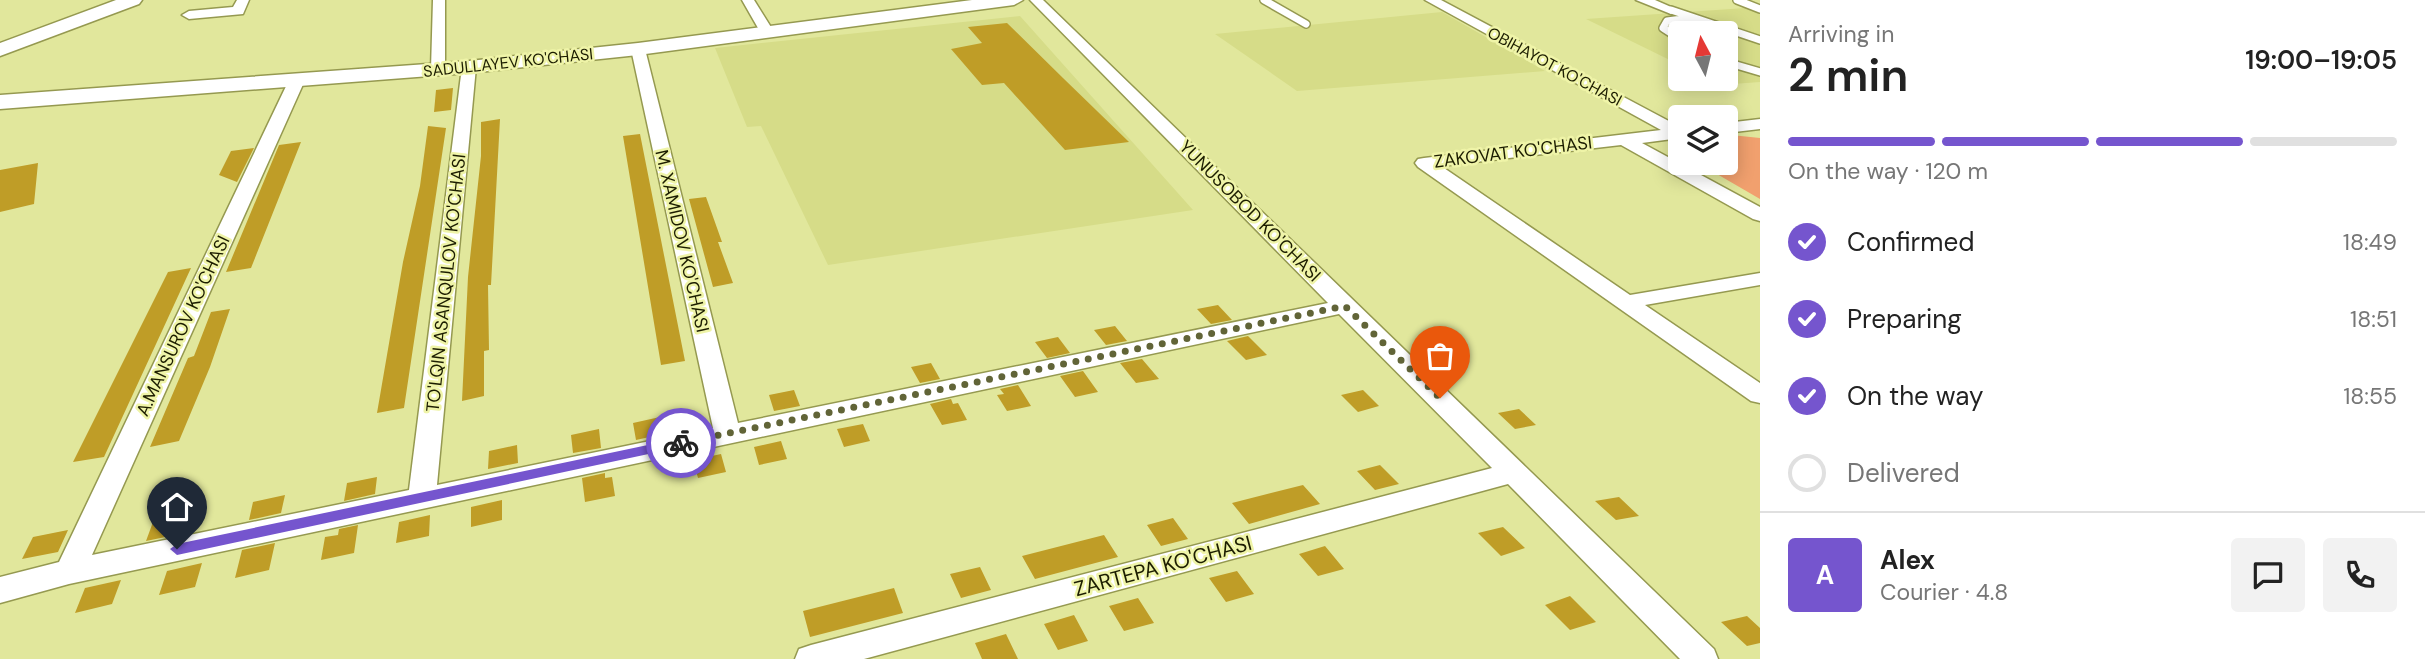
<!DOCTYPE html>
<meta charset="utf-8">
<style>
body{margin:0;font-family:"DM Sans",sans-serif;background:#f2f2f2;color:#222;height:100vh;display:flex;flex-direction:column;font-size:26px;white-space:nowrap}
*{box-sizing:border-box;margin:0}
p{font-size:23px;color:#767676}
.icon{flex:none;width:38px;height:38px;fill:none;stroke:currentColor;stroke-width:2;stroke-linecap:round;stroke-linejoin:round}
.map{position:relative;flex:1;overflow:hidden}
.sheet{display:flex;flex-direction:column;background:#fff;width:665px}
.sheet>*{flex:none}
.needle{width:46px;rotate:353deg}
.fabs{position:absolute;left:1668px;top:21px;display:grid;gap:14px}
.fabs a{display:grid;place-items:center;width:70px;height:70px;border-radius:7px;background:#fff;box-shadow:0 4px 18px #0003;font-size:35px}
.pin{position:absolute;display:grid;place-items:center;width:60px;height:60px;color:#fff;margin:-72px -30px;border-radius:50% 50% 50% 0;rotate:-45deg;box-shadow:0 0 7px #0007}
.pin .icon{rotate:45deg}
.courier{position:absolute;display:grid;place-items:center;width:70px;height:70px;margin:-35px;border:5px solid #7555ce;border-radius:50%;background:#fff;color:#222;box-shadow:0 2px 9px #0007}
.headline em{font-style:normal;font-weight:600}
.headline div{display:flex;flex-direction:column-reverse}
.headline{display:flex;align-items:center;justify-content:space-between;height:119px;padding:0 28px}
h1{font-size:46px;font-weight:600;line-height:52px}
.bar{display:grid;grid-template-columns:repeat(4,1fr);gap:10px 7px;align-content:center;height:84px;padding:0 28px}
.bar i{height:9px;border-radius:5px;background:#e0e0e0}
.bar .on{background:#7555ce}
.bar p{grid-column:span 4}
.line{display:flex;align-items:center;gap:18px;padding:0 28px;border-top:2px solid #e0e0e0}
.line div{flex:1}
.round{display:grid;place-items:center;flex:none;width:74px;height:74px;border-radius:7px;background:#f2f2f2}
ol{padding:0 28px;list-style:none}
li{display:flex;align-items:center;gap:21px;height:77px}
li p{margin-inline-start:auto}
li .icon{padding:7px;border-radius:50%;background:#7555ce;color:#fff;stroke-width:4}
li:last-child{color:#767676}
li i{width:38px;height:38px;border:4px solid #e0e0e0;border-radius:50%}
main{display:flex;flex:1;min-height:0}
.map>svg:first-child{display:block}
.built{fill:#d6dc88}
.green{fill:#f1a06e}
.building{fill:#bf9d27}
.lines{fill:none;stroke-linecap:round;stroke-linejoin:round}
.service-casing{stroke:#959950;stroke-width:10}
.minor-casing{stroke:#959950;stroke-width:3}
.secondary-casing{stroke:#959950;stroke-width:3}
.service{stroke:#fff;stroke-width:7}
.minor{fill:#fff;fill-rule:evenodd}
.secondary{fill:#fff;fill-rule:evenodd}
.route{fill:#7555ce}
.done{stroke:#616437;stroke-width:7;stroke-dasharray:0 12.6}
.labels{text-anchor:middle;stroke-width:5;stroke-linejoin:round;paint-order:stroke}
.far-street-label{font-size:16px;fill:#1c1d00;stroke:#eff4a8}
.street-label{font-size:18px;fill:#1c1d00;stroke:#eff4a8}
.near-street-label{font-size:21px;fill:#1c1d00;stroke:#eff4a8}
</style>
<main>
<div class="map">
<svg width="1760" height="659" viewBox="0 0 1760 659">
<rect width="100%" height="100%" fill="#e1e79c"/>
<path class="built" d="M 1745,8 L 1760,14 L 1760,82 L 1720,85 L 1707,79 L 1726,79 L 1726,33 L 1680,33 L 1680,65 L 1586,19 Z
M 1442,12 L 1545,71 L 1297,91 L 1215,34 Z
M 1020,16 L 1193,210 L 828,265 L 761,126 L 747,127 L 715,48 Z"/>
<path class="green" d="M 1731,135 L 1760,138 L 1760,199 L 1698,163 L 1726,163 L 1726,137 Z"/>
<path class="building" d="M 1007,23 L 1063,78 L 1129,142 L 1065,150 L 1004,83 L 982,85 L 951,49 L 982,43 L 968,27 Z
M 453,88 L 451,110 L 434,112 L 436,90 Z
M 500,119 L 491,285 L 488,285 L 489,350 L 484,351 L 484,396 L 462,401 L 468,277 L 481,156 L 481,122 Z
M 428,126 L 446,128 L 404,408 L 377,413 L 403,262 L 420,186 Z
M 640,134 L 685,361 L 661,365 L 623,136 Z
M 301,142 L 251,268 L 226,272 L 279,145 Z
M 254,148 L 237,182 L 219,175 L 231,151 Z
M 38,163 L 34,204 L 0,212 L 0,170 Z
M 706,197 L 722,242 L 718,242 L 733,283 L 713,287 L 689,199 Z
M 191,268 L 104,457 L 73,462 L 168,272 Z
M 1218,305 L 1232,320 L 1211,324 L 1197,309 Z
M 230,309 L 210,367 L 179,441 L 150,447 L 188,358 L 194,356 L 211,312 Z
M 1115,326 L 1127,341 L 1106,345 L 1094,330 Z
M 1248,336 L 1267,355 L 1246,360 L 1227,341 Z
M 1058,337 L 1070,353 L 1047,358 L 1035,342 Z
M 1142,359 L 1159,379 L 1136,383 L 1120,363 Z
M 931,363 L 940,379 L 920,383 L 911,367 Z
M 1083,371 L 1098,392 L 1075,397 L 1060,376 Z
M 1018,385 L 1031,406 L 1007,411 L 997,395 L 1004,394 L 1000,389 Z
M 794,390 L 800,406 L 774,411 L 769,395 Z
M 1363,390 L 1379,406 L 1358,412 L 1341,395 Z
M 951,399 L 953,404 L 958,403 L 967,420 L 942,425 L 930,404 Z
M 1519,409 L 1536,425 L 1515,429 L 1498,413 Z
M 660,417 L 663,434 L 636,440 L 633,423 Z
M 863,424 L 870,441 L 844,447 L 837,429 Z
M 599,429 L 601,448 L 573,453 L 571,435 Z
M 781,441 L 787,459 L 759,465 L 754,447 Z
M 517,445 L 518,463 L 488,469 L 489,451 Z
M 721,454 L 726,472 L 698,478 L 693,460 Z
M 1380,465 L 1399,484 L 1375,490 L 1357,471 Z
M 605,473 L 605,478 L 612,477 L 615,496 L 585,502 L 582,478 Z
M 377,477 L 375,494 L 344,501 L 347,483 Z
M 1303,485 L 1320,504 L 1249,524 L 1232,503 Z
M 285,495 L 281,513 L 249,520 L 253,502 Z
M 1619,497 L 1639,516 L 1616,520 L 1595,501 Z
M 502,500 L 502,520 L 471,527 L 471,507 Z
M 186,515 L 180,534 L 146,541 L 153,522 Z
M 430,515 L 429,536 L 396,543 L 399,522 Z
M 1173,518 L 1188,539 L 1161,546 L 1147,525 Z
M 358,525 L 354,553 L 321,560 L 325,537 L 338,535 L 339,529 Z
M 1503,527 L 1525,548 L 1501,556 L 1478,533 Z
M 68,530 L 58,552 L 22,559 L 33,537 Z
M 1104,535 L 1118,557 L 1035,579 L 1022,556 Z
M 275,543 L 269,570 L 235,578 L 242,550 Z
M 1325,546 L 1344,569 L 1318,576 L 1299,554 Z
M 202,563 L 195,587 L 159,595 L 167,571 Z
M 980,567 L 991,590 L 961,598 L 950,574 Z
M 1237,571 L 1254,594 L 1226,602 L 1209,578 Z
M 121,580 L 112,604 L 75,613 L 85,588 Z
M 894,588 L 903,613 L 810,637 L 803,611 Z
M 1570,596 L 1596,622 L 1570,630 L 1545,605 Z
M 1138,598 L 1154,623 L 1124,631 L 1109,606 Z
M 1074,615 L 1088,641 L 1058,650 L 1044,624 Z
M 1747,616 L 1760,628 L 1760,643 L 1747,646 L 1721,622 Z
M 1006,634 L 1018,659 L 982,659 L 975,643 Z"/>
<g class="lines">
<defs>
<path id="service" d="M 1264,0 L 1306,24
M 1737,0 L 1760,9
M 1671,10 L 1760,40
M 1680,39 L 1663,28 L 1667,21 L 1690,18
M 1726,62 L 1760,72"/>
<path id="minor" d="M 237,0 L 249,0 L 243,14 L 189,19 L 182,15 L 189,11 L 233,7 Z
M 433,0 L 445,0 L 445,69 L 438,73 L 431,69 Z
M 742,0 L 754,0 L 774,32 L 772,35 L 762,35 Z
M 1030,0 L 1043,0 L 1714,649 L 1718,659 L 1680,659 L 1508,484 L 864,659 L 795,659 L 799,649 L 811,645 L 1492,468 L 1339,314 L 69,584 L 0,603 L 0,577 L 59,562 L 289,80 L 297,75 L 305,80 L 92,555 L 409,490 L 462,67 L 469,63 L 476,67 L 437,485 L 713,428 L 631,49 L 638,45 L 645,49 L 738,423 L 1328,303 Z
M 1425,0 L 1441,0 L 1680,127 L 1680,138 L 1642,143 L 1760,207 L 1760,221 L 1753,219 L 1621,145 L 1441,166 L 1630,295 L 1760,273 L 1760,285 L 1645,305 L 1760,383 L 1760,403 L 1751,401 L 1418,167 L 1415,163 L 1418,159 L 1424,158 L 1661,130 Z
M 1636,0 L 1655,0 L 1678,10 L 1671,14 Z
M 1760,119 L 1760,129 L 1726,133 L 1726,123 Z"/>
<path id="secondary" d="M 116,0 L 142,0 L 139,4 L 0,56 L 0,43 Z
M 972,0 L 1023,0 L 1014,5 L 638,55 L 469,73 L 0,109 L 0,95 L 469,61 L 638,43 Z"/>
</defs>
<use href="#service" class="service-casing"/>
<use href="#minor" class="minor-casing"/>
<use href="#secondary" class="secondary-casing"/>
<use href="#service" class="service"/>
<use href="#minor" class="minor"/>
<use href="#secondary" class="secondary"/>
</g>
<path class="route" d="M 681,438 L 686,440 L 686,446 L 177,555 L 170,549 L 177,544 Z"/>
<g class="lines">
<path class="done" d="M 681,443 L 1345,306 L 1440,398"/>
</g>
<g class="labels">
<g class="far-street-label">
<text transform="translate(508 62) rotate(-6)" y="6">SADULLAYEV KO'CHASI</text>
<text transform="translate(1555 66) rotate(28)" y="6">OBIHAYOT KO'CHASI</text>
</g>
<g class="street-label">
<text transform="translate(1513 152) rotate(-7)" y="6">ZAKOVAT KO'CHASI</text>
<text transform="translate(1250 211) rotate(45)" y="6">YUNUSOBOD KO'CHASI</text>
<text transform="translate(682 241) rotate(77)" y="6">M. XAMIDOV KO'CHASI</text>
<text transform="translate(446 283) rotate(-84)" y="6">TO'LQIN ASANQULOV KO'CHASI</text>
<text transform="translate(183 326) rotate(-65)" y="6">A.MANSUROV KO'CHASI</text>
</g>
<g class="near-street-label">
<text transform="translate(1163 566) rotate(-15)" y="7">ZARTEPA KO'CHASI</text>
</g>
</g>
</svg>
<div class="fabs">
<a><svg class="needle" viewBox="-14 -14 28 28"><path d="M0-13l5 13h-10z" fill="#e53935"/><path d="M0 13l5-13h-10z" fill="#767676"/></svg></a>
<a><svg class="icon" aria-label="layers" viewBox="0 0 24 24"><path d="M12 4l9 5-9 5-9-5zM3 14l9 5 9-5"/></svg></a>
</div>
<div class="pin" style="left:1440px;top:398px;background:#ea580c"><svg class="icon" aria-label="bag" viewBox="0 0 24 24"><path d="M5 8h14l-1 12H6zM9 8a3 3 0 0 1 6 0"/></svg></div>
<div class="pin" style="left:177px;top:549px;background:#1f2937"><svg class="icon" aria-label="home" viewBox="0 0 24 24"><path d="M3 11l9-7 9 7M6 9v11h12V9"/></svg></div>
<div class="courier" style="left:681px;top:443px"><svg class="icon" aria-label="bike" viewBox="0 0 24 24"><circle cx="6" cy="16" r="4"/><circle cx="18" cy="16" r="4"/><path d="M6 16l4-8h5l3 8M10 8l3 8H6M13 5h3"/></svg></div>
</div>
<section class="sheet">
<div class="headline"><div><h1>2 min</h1><p>Arriving in</p></div><em>19:00–19:05</em></div>
<div class="bar"><i class="on"></i><i class="on"></i><i class="on"></i><i></i><p>On the way · 120 m</p></div>
<ol>
<li><svg class="icon" aria-label="check" viewBox="0 0 24 24"><path d="M5 12l5 5 9-10"/></svg>Confirmed<p>18:49</p></li>
<li><svg class="icon" aria-label="check" viewBox="0 0 24 24"><path d="M5 12l5 5 9-10"/></svg>Preparing<p>18:51</p></li>
<li><svg class="icon" aria-label="check" viewBox="0 0 24 24"><path d="M5 12l5 5 9-10"/></svg>On the way<p>18:55</p></li>
<li><i></i>Delivered</li>
</ol>
<div class="line" style="height:126px"><b class="round" style="background:#7555ce;color:#fff">A</b><div><b>Alex</b><p>Courier · 4.8</p></div><a class="round"><svg class="icon" aria-label="chat" viewBox="0 0 24 24"><path d="M4 5h16v11H9l-5 4z"/></svg></a><a class="round"><svg class="icon" aria-label="phone" viewBox="0 0 24 24"><path d="M5 4h4l2 5-3 2q2 4 5 5l2-3 5 2v4C11 20 4 13 5 4z"/></svg></a></div>
</section>
</main>
